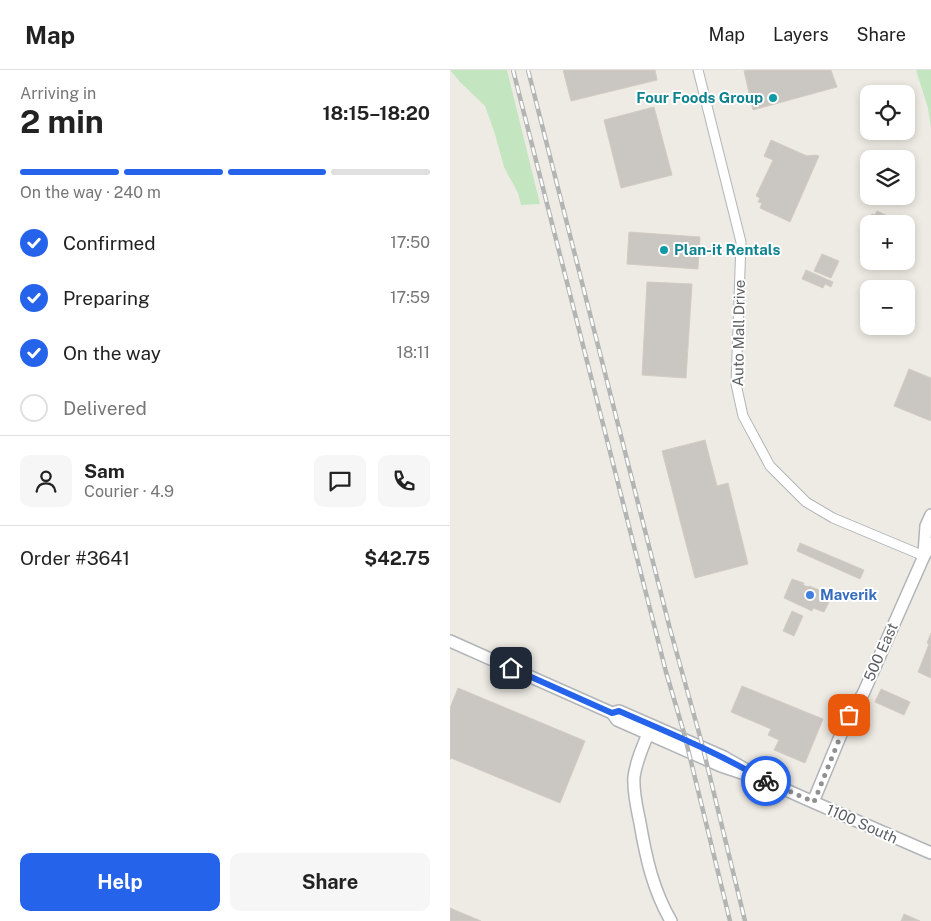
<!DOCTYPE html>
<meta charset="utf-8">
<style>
body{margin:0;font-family:"Public Sans",sans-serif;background:#f6f6f6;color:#222;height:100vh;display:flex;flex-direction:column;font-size:19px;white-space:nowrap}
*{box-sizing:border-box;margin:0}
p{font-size:16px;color:#767676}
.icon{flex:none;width:28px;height:28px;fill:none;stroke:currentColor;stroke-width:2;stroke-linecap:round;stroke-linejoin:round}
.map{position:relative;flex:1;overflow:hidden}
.details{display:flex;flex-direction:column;background:#fff;width:450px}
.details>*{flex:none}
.tools{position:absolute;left:410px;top:15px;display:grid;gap:10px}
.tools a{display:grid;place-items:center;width:55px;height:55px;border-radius:10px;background:#fff;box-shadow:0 2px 8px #0003;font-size:25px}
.pin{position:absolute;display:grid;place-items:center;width:42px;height:42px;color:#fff;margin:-21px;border-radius:10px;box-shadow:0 2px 8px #0006}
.courier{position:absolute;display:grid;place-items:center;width:50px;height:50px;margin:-25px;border:4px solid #2563eb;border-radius:50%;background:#fff;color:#222;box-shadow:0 1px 6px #0007}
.head em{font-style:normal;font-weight:700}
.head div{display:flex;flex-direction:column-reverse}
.head{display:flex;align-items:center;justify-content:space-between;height:85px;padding:0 20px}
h1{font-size:32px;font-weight:700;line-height:38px}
.bar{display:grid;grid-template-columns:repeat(4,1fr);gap:8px 5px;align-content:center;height:60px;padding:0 20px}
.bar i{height:6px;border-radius:4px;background:#e0e0e0}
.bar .current{background:#2563eb}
.bar p{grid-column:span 4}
.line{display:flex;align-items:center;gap:12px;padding:0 20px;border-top:1px solid #e0e0e0}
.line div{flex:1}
.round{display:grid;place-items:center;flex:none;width:52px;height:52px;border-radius:10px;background:#f6f6f6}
ol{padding:0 20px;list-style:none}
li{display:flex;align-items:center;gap:15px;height:55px}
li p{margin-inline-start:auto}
li .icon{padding:5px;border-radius:50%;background:#2563eb;color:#fff;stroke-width:4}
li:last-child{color:#767676}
li i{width:28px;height:28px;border:2px solid #e0e0e0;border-radius:50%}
.cta{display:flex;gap:10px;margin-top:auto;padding:10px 20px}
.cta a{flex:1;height:58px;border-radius:10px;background:#2563eb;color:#fff;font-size:20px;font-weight:700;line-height:58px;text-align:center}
.cta a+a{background:#f6f6f6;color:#222}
header{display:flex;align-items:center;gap:30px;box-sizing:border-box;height:70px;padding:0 25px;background:#fff;border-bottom:1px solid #e0e0e0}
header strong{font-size:24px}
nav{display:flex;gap:28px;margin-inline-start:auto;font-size:18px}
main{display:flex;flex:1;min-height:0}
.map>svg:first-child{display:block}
.green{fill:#c3e6c0}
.building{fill:#cac6c1;stroke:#d3ccc2}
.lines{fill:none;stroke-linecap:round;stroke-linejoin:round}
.minor-casing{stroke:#b1b5b9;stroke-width:11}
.tertiary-casing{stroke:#b1b5b9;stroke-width:14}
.minor{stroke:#fff;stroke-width:9}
.tertiary{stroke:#fff;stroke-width:11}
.rail-casing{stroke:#b3b4b4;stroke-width:4.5}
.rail{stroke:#fff;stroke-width:2.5;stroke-dasharray:8;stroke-linecap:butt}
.done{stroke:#8f9191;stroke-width:5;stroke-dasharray:0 9}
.route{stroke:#2563eb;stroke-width:6}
.culture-dot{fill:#0f9aa8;stroke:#fff;stroke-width:2}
.shop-dot{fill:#3f7fe0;stroke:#fff;stroke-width:2}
.labels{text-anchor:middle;stroke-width:4;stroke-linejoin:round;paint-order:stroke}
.culture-label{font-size:15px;font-weight:bold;fill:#0d838f;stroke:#fff;text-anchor:end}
.street-label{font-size:15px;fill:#5c6064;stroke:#fff}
.shop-label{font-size:15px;font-weight:bold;fill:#366cbe;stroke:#fff;text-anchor:start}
</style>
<header>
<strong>Map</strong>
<nav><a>Map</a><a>Layers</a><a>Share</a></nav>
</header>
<main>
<section class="details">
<div class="head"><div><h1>2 min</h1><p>Arriving in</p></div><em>18:15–18:20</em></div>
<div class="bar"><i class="current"></i><i class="current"></i><i class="current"></i><i></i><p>On the way · 240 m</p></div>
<ol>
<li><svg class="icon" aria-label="check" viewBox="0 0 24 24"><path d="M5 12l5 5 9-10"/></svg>Confirmed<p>17:50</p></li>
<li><svg class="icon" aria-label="check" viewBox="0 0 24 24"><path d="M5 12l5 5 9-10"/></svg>Preparing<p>17:59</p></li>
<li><svg class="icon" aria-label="check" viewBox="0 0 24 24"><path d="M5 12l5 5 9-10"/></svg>On the way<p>18:11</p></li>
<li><i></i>Delivered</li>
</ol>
<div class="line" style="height:90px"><a class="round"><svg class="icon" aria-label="person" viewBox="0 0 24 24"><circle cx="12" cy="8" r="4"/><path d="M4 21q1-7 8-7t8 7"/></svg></a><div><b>Sam</b><p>Courier · 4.9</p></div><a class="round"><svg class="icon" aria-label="chat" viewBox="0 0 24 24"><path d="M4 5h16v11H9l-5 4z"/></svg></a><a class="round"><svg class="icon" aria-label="phone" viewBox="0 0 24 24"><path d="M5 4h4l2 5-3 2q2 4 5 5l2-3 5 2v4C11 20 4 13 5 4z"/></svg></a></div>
<div class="line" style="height:65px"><div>Order #3641</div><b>$42.75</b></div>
<div class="cta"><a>Help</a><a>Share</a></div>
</section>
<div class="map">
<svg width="481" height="851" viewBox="0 0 481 851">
<rect width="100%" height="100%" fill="#eeebe4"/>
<path class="green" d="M 0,0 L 57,0 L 90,134 L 71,135 L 68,123 L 54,97 L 45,64 L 35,36 L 10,12 Z
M 466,0 L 481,0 L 481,58 L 478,38 Z"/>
<path class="building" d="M 113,0 L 205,0 L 207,10 L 121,31 Z
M 298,0 L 381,0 L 387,17 L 303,40 L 294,1 Z
M 204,37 L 222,105 L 171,118 L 154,50 Z
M 321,70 L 357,86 L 366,85 L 369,86 L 340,152 L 310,138 L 312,133 L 308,132 L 310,128 L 306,126 L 323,90 L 314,86 Z
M 427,141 L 446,150 L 444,154 L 419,154 L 419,159 L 416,157 L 422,144 L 425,145 Z
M 179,162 L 250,167 L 248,199 L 177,194 Z
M 372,184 L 389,191 L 381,208 L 364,201 Z
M 356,200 L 383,212 L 381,217 L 375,214 L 373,218 L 352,209 Z
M 197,212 L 242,214 L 236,308 L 192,305 Z
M 459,299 L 481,308 L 481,351 L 444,336 Z
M 255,370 L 267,416 L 278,413 L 298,494 L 245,508 L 212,381 Z
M 350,473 L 414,500 L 410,509 L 347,481 Z
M 342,509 L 354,513 L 353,515 L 358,517 L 359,516 L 372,521 L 371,523 L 377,525 L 374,530 L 379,532 L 374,542 L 363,538 L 362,541 L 334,528 Z
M 342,541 L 353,546 L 344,566 L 333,561 Z
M 481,563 L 481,608 L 468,602 L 479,574 L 477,573 Z
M 292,616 L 373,649 L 355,693 L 324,680 L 329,670 L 318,665 L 321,659 L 281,642 Z
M 8,618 L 135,671 L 110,733 L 1,688 L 0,690 L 0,638 Z
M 431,619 L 460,632 L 454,645 L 425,632 Z
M 0,838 L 31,851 L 0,851 Z
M 454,844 L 470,851 L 451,851 Z"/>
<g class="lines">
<defs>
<path id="minor" d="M 248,0 L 291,172 L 286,314 L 293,346 L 320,396 L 356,432 L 383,448 L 474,486"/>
<path id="tertiary" d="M 474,484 L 476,456 L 481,445
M 0,571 L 162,643 L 167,650 L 271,696 L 298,705
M 162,643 L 169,641 L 274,687 L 316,711 L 363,732 L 481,783
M 198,664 C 192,678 186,692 184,707 C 183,723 187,738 190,753 C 196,788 203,820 221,851
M 363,732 L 399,645 L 413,624 L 474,486 L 481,474"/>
</defs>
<use href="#minor" class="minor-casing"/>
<use href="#tertiary" class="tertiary-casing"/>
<use href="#minor" class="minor"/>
<use href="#tertiary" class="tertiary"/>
<defs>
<path id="rail" d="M 63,0 L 216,602 L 234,663 L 280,851
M 78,0 L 220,559 L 251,670 L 295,851"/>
</defs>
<use href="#rail" class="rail-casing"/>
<use href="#rail" class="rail"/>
</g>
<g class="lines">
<path class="done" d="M 316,711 L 364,732 L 399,645"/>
<path class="route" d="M 61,598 L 162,643 L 169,641 C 219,663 269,683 316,711"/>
</g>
<g class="culture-dot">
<circle cx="323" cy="28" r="5"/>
<circle cx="214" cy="180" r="5"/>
</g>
<circle class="shop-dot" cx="360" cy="525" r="5"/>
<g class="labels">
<g class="culture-label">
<text x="313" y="33">Four Foods Group</text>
<text x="224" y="185" text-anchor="start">Plan-it Rentals</text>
</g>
<g class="street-label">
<text transform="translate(289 263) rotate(-89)" y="5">Auto Mall Drive</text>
<text transform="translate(431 582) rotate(-66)" y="5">500 East</text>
<text transform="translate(412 754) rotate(24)" y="5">1100 South</text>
</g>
<g class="shop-label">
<text x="370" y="530">Maverik</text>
</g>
</g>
</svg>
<div class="tools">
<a><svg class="icon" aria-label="locate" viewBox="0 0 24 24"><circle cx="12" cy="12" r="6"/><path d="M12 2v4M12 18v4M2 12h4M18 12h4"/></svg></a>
<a><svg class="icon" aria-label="layers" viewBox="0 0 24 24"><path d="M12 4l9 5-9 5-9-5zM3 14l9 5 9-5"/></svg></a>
<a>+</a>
<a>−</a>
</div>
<div class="pin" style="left:399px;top:645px;background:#ea580c"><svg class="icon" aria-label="bag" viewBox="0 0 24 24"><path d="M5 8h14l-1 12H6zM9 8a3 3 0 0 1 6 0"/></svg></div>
<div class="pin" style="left:61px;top:598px;background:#1f2937"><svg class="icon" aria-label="home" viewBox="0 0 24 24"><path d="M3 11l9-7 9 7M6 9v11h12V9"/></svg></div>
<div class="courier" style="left:316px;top:711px"><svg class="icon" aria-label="bike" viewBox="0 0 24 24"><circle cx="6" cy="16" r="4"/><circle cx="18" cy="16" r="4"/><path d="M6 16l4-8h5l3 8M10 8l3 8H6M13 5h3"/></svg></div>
</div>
</main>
